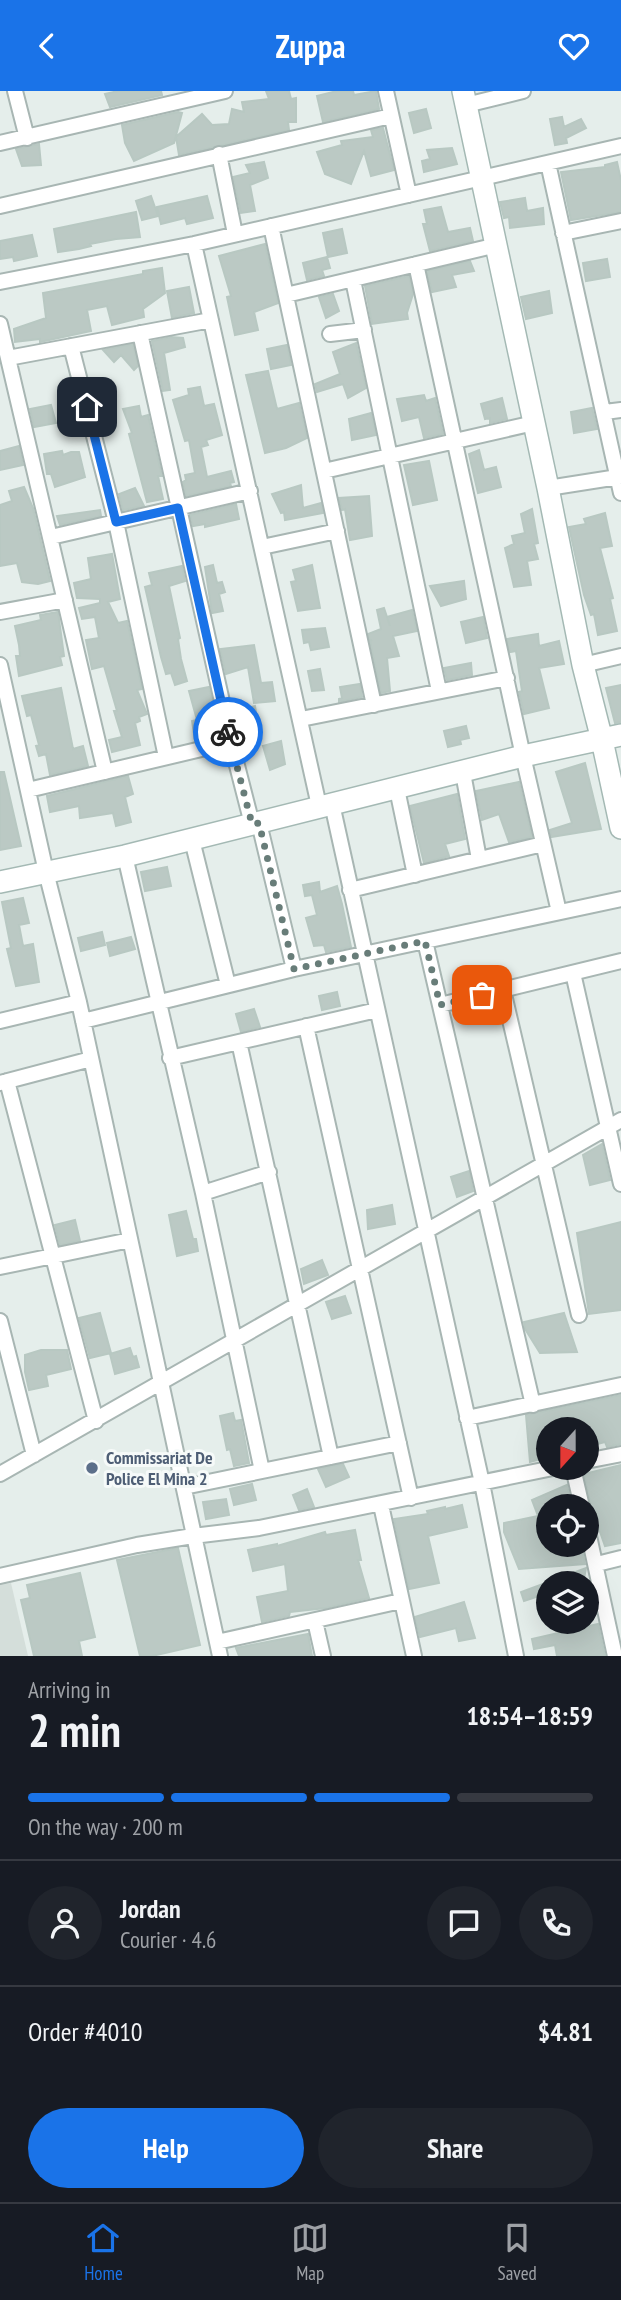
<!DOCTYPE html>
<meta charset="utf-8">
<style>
body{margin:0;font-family:"PT Sans Narrow",sans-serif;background:#20242c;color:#f1f3f6;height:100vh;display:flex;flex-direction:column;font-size:26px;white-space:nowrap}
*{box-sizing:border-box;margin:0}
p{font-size:23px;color:#9ea1a6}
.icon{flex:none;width:38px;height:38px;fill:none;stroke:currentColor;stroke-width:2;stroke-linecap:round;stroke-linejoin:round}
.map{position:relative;height:1565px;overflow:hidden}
.side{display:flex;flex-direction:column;background:#171b24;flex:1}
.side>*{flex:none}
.needle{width:46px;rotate:201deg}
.controls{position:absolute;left:536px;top:1326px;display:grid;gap:14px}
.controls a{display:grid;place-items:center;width:63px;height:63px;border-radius:50%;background:#171b24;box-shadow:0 7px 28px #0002;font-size:35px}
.pin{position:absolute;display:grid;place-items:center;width:60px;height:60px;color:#fff;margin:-30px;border-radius:14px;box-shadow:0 4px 10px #0006}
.courier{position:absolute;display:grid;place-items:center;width:70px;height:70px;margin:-35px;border:5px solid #1a73e8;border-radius:50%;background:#fff;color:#222;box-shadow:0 2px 9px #0007}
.headline em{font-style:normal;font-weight:700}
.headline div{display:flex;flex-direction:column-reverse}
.headline{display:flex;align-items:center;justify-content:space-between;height:119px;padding:0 28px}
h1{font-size:46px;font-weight:700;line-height:52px}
.bar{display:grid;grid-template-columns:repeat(4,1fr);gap:10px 7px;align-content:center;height:84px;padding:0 28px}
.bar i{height:9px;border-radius:5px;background:#363941}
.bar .on{background:#1a73e8}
.bar p{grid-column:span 4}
.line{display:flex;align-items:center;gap:18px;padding:0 28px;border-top:2px solid #363941}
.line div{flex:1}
.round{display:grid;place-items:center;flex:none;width:74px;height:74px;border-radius:37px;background:#20242c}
.primary-button{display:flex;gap:14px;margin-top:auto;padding:14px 28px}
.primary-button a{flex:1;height:80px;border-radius:42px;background:#1a73e8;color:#fff;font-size:28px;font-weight:700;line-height:80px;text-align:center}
.primary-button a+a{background:#20242c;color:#f1f3f6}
header{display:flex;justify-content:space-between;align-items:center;height:91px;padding:0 28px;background:#1a73e8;color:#fff;font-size:32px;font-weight:700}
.tab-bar{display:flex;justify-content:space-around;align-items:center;height:98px;border-top:2px solid #363941;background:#171b24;font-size:19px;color:#9ea1a6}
.tab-bar a{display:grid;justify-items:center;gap:4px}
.tab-bar .on{color:#1a73e8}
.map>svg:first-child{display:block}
.built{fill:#d4deda}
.building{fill:#bbc9c4;stroke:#b8c8c2;stroke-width:2}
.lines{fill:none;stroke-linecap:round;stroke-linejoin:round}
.street-casing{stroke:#a8b6b3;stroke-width:18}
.secondary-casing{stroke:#a4b9b4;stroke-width:24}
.street{stroke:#fff;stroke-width:14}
.secondary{stroke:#fff;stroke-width:21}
.done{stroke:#687d79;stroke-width:7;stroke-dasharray:0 12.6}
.route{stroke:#1a73e8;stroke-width:9}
.service-dot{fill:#5c6f8a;stroke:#f6faf9;stroke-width:2.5}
.labels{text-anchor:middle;stroke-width:6;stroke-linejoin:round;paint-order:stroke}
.service-label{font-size:18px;font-weight:bold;fill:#4e5e75;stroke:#f6faf9;text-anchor:start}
</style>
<header><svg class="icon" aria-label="back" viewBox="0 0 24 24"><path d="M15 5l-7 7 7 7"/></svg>Zuppa<svg class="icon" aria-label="heart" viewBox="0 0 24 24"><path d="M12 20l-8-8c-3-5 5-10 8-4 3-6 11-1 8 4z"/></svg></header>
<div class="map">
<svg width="621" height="1565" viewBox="0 0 621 1565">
<rect width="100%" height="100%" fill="#e5eeeb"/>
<path class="built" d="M 11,1492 L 28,1565 L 0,1565 L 0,1494 Z"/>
<path class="building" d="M 118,0 L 161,0 L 162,4 L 110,16 L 105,3 Z
M 266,0 L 289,0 L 291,8 L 296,7 L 296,31 L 288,31 L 289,39 L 179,64 L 176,46 L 202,23 L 212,34 L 229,33 L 232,18 L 244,21 L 242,11 L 269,8 Z
M 337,0 L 353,0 L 354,4 L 376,0 L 379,18 L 323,31 L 317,5 Z
M 426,18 L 431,37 L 414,42 L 409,22 Z
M 178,21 L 182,22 L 174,52 L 134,70 L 125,52 L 122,34 Z
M 562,26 L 564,36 L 581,28 L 586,37 L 566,47 L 567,52 L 555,54 L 550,28 Z
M 383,37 L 394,79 L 371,85 L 364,60 L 351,93 L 325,83 L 317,61 L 342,54 L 341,50 L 373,46 L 371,39 Z
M 39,53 L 41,74 L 22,75 L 16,58 Z
M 452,57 L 457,73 L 424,81 L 422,70 L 430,68 L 427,59 Z
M 264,71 L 268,87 L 250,94 L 255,120 L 241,122 L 233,86 L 250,82 L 246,74 Z
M 617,71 L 621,89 L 621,121 L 571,129 L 561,81 L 605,76 L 605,74 Z
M 151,105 L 158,125 L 142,129 L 136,110 Z
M 207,105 L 213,127 L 187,133 L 185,127 L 161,133 L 157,116 Z
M 525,107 L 527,120 L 543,117 L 544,133 L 510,137 L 509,126 L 504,127 L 500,111 Z
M 441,116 L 448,141 L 470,137 L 473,150 L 430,160 L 423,133 L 427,133 L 424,119 Z
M 136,121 L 140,146 L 116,148 L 90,153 L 91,155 L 79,158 L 58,161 L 54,138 Z
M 342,138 L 347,162 L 328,166 L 323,142 Z
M 32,144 L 37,165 L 14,170 L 13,166 L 0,168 L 0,150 Z
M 265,153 L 278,212 L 254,221 L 258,239 L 235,244 L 227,206 L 231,205 L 219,165 Z
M 327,166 L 330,177 L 322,179 L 324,185 L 307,189 L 303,172 Z
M 607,168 L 610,186 L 586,190 L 583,172 Z
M 470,170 L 474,180 L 452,184 L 456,196 L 432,201 L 427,180 Z
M 162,177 L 165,202 L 143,218 L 144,226 L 112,234 L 107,215 L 87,219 L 91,240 L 40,251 L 40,248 L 15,251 L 14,238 L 46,227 L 43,202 L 143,183 L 143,180 Z
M 409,185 L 413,203 L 407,222 L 408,228 L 372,233 L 365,195 Z
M 189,196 L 194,222 L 172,227 L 167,200 Z
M 549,200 L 552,222 L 526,228 L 521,206 Z
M 333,203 L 339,220 L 326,227 L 319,206 Z
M 171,246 L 183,247 L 185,256 L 164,262 L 170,299 L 163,300 L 152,250 Z
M 356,252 L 366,297 L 348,307 L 343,293 L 317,301 L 315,293 L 340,283 L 333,261 Z
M 133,253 L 138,275 L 134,279 L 121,264 L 114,271 L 103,259 Z
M 287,254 L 291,274 L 271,278 L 267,258 Z
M 268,280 L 277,318 L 299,312 L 307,347 L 286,357 L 265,362 L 246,284 Z
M 200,296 L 204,315 L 214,313 L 222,344 L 206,349 L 208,354 L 201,356 L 207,386 L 231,380 L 234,391 L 230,392 L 231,395 L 186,405 L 183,391 L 186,389 L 185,384 L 195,382 L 189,349 L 185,350 L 173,309 L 189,304 L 188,298 Z
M 424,304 L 426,310 L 435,307 L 443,343 L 424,347 L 419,326 L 402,330 L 397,308 Z
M 502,307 L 507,328 L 490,332 L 490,327 L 485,328 L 481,313 Z
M 51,314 L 56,332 L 34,336 L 30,318 Z
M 139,315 L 141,326 L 148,324 L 162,385 L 158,385 L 163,408 L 147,411 L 129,343 L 132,342 L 123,318 Z
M 592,317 L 597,338 L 574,342 L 571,321 Z
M 371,322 L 376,344 L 352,349 L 349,328 Z
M 19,355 L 23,374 L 0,379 L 0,360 Z
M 479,359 L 484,379 L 496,376 L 501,396 L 478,402 L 469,363 Z
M 62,360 L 63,364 L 71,361 L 79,361 L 85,386 L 55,396 L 51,383 L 47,383 L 44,363 Z
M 429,370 L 437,409 L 413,414 L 404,374 Z
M 301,394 L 303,417 L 321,412 L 323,422 L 285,429 L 284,421 L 281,422 L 272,403 Z
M 24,396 L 33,417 L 50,490 L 38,493 L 22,491 L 17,472 L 0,475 L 0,414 L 12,410 L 9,400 Z
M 135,397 L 144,415 L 123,419 L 119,403 Z
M 369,405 L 372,445 L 350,449 L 345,418 L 342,419 L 339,407 Z
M 236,413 L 239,428 L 205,436 L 205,433 L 193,435 L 190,424 Z
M 532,418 L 538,452 L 534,453 L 538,468 L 527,470 L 531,494 L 514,496 L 505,457 L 514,453 L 512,445 L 525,442 L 521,423 Z
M 100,419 L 101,425 L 60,434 L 57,425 Z
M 605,422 L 612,455 L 600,457 L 613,507 L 610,508 L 617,540 L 598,544 L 594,523 L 591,524 L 584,504 L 569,436 L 586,433 L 584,428 Z
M 112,463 L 120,508 L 108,511 L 118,532 L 127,530 L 142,598 L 137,599 L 147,623 L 139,626 L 140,630 L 135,632 L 140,654 L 112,661 L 109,649 L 122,646 L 114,620 L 117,620 L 104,575 L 92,578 L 86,549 L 99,547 L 95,526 L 82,528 L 79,517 L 100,512 L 100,508 L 77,507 L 74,492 L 91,488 L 88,467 Z
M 213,474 L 217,492 L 222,491 L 225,501 L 219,503 L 223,520 L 212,522 L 205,476 Z
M 312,474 L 320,517 L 298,520 L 291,491 L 296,490 L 293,479 Z
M 182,475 L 185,490 L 169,495 L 180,547 L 178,548 L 181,568 L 187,590 L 175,594 L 171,582 L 166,583 L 161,566 L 145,496 L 152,494 L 149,482 Z
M 464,490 L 466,508 L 441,515 L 430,495 Z
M 384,517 L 390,535 L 387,526 L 412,519 L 417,540 L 393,545 L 399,565 L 387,567 L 390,600 L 381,602 L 370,550 L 372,549 L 370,550 L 368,543 L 381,538 L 377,519 Z
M 58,521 L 64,565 L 60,566 L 62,574 L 19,585 L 16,565 L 20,565 L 19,554 L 15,535 L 41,529 L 40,524 Z
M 483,526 L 487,547 L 466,552 L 461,531 Z
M 325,537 L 329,556 L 311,559 L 309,551 L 304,552 L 302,539 Z
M 538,543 L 539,555 L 559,550 L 564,573 L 539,577 L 549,617 L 524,623 L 519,601 L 522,600 L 516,560 L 510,561 L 507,548 Z
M 254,554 L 261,592 L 272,591 L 275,610 L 254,612 L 248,576 L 226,583 L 220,558 Z
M 471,572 L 472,584 L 447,589 L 444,577 Z
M 320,578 L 324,599 L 312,600 L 308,580 Z
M 360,593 L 362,606 L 339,611 L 339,608 L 342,607 L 340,596 Z
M 621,594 L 621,631 L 615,632 L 606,597 Z
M 209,596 L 220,644 L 195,649 L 192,630 L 197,629 L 189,600 Z
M 61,597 L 73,658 L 83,655 L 88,675 L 50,684 L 46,663 L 39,665 L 36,655 L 39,654 L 31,624 L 27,625 L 22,605 Z
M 255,615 L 260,647 L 253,648 L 244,618 Z
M 466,635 L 469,647 L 460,649 L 461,653 L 448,656 L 444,640 Z
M 281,650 L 285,673 L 270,679 L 263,655 Z
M 585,672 L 601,738 L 551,746 L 550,739 L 572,732 L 556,681 Z
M 0,681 L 4,681 L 21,755 L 0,759 Z
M 128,685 L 133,703 L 125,706 L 131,731 L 116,735 L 113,722 L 80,727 L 79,715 L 50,721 L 47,705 Z
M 519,691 L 532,746 L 509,751 L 499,723 L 482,729 L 476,700 Z
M 457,703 L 465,748 L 445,753 L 449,765 L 424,772 L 410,715 Z
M 167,776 L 171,795 L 145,800 L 141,781 Z
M 319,791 L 320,801 L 337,795 L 342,813 L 351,856 L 326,861 L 324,854 L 314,855 L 306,827 L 317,824 L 312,804 L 305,805 L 303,794 Z
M 23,807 L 29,832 L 19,834 L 23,855 L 33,853 L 39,891 L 16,895 L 7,858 L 11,857 L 2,811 Z
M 102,841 L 105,854 L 81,860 L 78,847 Z
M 131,846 L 135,858 L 110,865 L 107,852 Z
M 337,901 L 340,915 L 322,919 L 319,905 Z
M 254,918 L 260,936 L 241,941 L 236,923 Z
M 602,1053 L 610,1089 L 590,1094 L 583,1064 Z
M 469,1080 L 473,1100 L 457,1106 L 451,1086 Z
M 392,1114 L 395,1133 L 368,1138 L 367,1119 Z
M 186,1120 L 193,1148 L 196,1148 L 198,1160 L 177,1165 L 169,1124 Z
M 75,1129 L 80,1150 L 60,1154 L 55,1134 Z
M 621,1131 L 621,1219 L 589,1223 L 577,1142 Z
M 322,1169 L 328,1184 L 304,1193 L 301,1178 Z
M 345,1205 L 351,1222 L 332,1228 L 326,1211 Z
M 100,1222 L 111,1262 L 90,1267 L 79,1227 Z
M 564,1222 L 577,1261 L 540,1262 L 525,1238 L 524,1231 Z
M 130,1257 L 133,1266 L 136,1265 L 139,1276 L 115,1283 L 110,1263 Z
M 41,1259 L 67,1259 L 71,1278 L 46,1284 L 48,1295 L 29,1299 L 25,1281 L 25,1264 Z
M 621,1304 L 621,1353 L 607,1356 L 605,1351 L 586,1356 L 586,1339 L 548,1339 L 548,1366 L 530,1371 L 526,1324 Z
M 233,1322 L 235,1330 L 241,1329 L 249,1372 L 234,1375 L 230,1358 L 227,1359 L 220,1325 Z
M 343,1373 L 349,1386 L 326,1396 L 318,1378 Z
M 621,1374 L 621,1452 L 605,1455 L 591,1415 L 584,1383 Z
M 252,1393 L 256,1409 L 234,1414 L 230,1398 Z
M 567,1394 L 572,1416 L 548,1416 L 548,1454 L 581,1454 L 585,1473 L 519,1478 L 504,1441 L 504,1432 L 538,1425 L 532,1409 Z
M 307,1398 L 314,1416 L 299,1419 L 293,1404 Z
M 226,1408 L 229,1424 L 206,1428 L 203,1411 Z
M 462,1414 L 467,1436 L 428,1445 L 439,1492 L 409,1498 L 394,1428 L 428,1423 L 427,1420 L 445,1416 L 445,1418 Z
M 355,1439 L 361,1469 L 358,1469 L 369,1507 L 326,1517 L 290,1521 L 289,1525 L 262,1531 L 257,1506 L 288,1500 L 285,1473 L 253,1480 L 248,1459 L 277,1453 L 277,1455 L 325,1441 L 326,1444 Z
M 178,1457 L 200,1554 L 152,1565 L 140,1565 L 117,1469 Z
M 586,1477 L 583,1493 L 548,1493 L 548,1502 L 524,1510 L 521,1501 Z
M 80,1482 L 95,1546 L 79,1550 L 82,1565 L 34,1565 L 21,1509 L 30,1507 L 27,1494 Z
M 464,1511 L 475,1547 L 459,1550 L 456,1537 L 420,1546 L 415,1526 Z
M 598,1533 L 605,1565 L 557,1565 L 555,1554 L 534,1558 L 532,1548 Z
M 308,1543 L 312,1565 L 239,1565 L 236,1557 Z"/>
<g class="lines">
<defs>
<path id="street" d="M 15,0 L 27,47
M 386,0 L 409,104
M 466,14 L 523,0
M 0,52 L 225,0
M 219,63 L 235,143
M 548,72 L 621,402
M 0,115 L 391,25
M 271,135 L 374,614
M 563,142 L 621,130
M 194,153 L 319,715
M 416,173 L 523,665 L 559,821
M 353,189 L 439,600
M 0,191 L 194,153 L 621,55
M 286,204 L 497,154
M 0,233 L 105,681
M 140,242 L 231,651 L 252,733
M 330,243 L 364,239
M 71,255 L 116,431 L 166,666
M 8,267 L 211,229
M 605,321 L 621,319
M 324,380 L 534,332
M 548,397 L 618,386
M 51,446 L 250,400
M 262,456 L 337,440
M 0,521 L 65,509
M 0,574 L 46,781 L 79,911 L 220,1565
M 583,574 L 621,565
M 301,628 L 507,587
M 463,682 L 479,768
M 397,698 L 415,784
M 28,699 L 231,651
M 332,713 L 482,1392 L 516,1565
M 259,732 L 294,878
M 192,749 L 228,894
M 125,765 L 203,1102 L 262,1380
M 350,799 L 543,753
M 425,850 L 533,1314
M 573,882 L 621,1093
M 503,899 L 579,1224
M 440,914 L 621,870
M 0,930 L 79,911
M 83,930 L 294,878 L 621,808
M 306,935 L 411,1407
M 239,951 L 331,1366
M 170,967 L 377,919
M 7,990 L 96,1330
M 0,992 L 91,968
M 203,1102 L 269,1081
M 0,1176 L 130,1149
M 0,1230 L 34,1364
M 467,1327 L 621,1294
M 586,1370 L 621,1363
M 573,1377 L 582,1416
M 0,1383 L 621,1029
M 184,1396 L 399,1352
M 381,1414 L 414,1565
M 586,1431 L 615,1565
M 597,1473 L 621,1467
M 0,1485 L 137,1454 L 193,1445 L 259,1437 L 553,1377
M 315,1530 L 323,1565
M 217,1551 L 401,1510"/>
<path id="secondary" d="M 463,0 L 548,397 L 583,574 L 602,649 L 621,737
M 0,791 L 125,765 L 523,665 L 621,644"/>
</defs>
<use href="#street" class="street-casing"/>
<use href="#secondary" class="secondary-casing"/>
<use href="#street" class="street"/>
<use href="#secondary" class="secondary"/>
</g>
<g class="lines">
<path class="done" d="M 228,641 L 252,733 L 259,732 L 294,878 L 425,850 L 440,914 L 482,904"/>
<path class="route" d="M 87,316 L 116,431 L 178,417 L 228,641"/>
</g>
<circle class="service-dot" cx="92" cy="1377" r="7"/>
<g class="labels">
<g class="service-label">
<text x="106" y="1373">Commissariat De<tspan x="106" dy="21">Police El Mina 2</tspan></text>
</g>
</g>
</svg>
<div class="controls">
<a><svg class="needle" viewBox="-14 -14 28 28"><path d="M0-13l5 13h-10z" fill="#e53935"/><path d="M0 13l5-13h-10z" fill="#9ea1a6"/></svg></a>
<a><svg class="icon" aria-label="locate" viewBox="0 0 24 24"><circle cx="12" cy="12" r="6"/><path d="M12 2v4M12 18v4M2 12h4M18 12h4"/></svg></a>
<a><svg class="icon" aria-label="layers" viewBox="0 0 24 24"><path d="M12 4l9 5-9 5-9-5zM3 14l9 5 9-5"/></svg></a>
</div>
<div class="pin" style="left:482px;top:904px;background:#ea580c"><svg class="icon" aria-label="bag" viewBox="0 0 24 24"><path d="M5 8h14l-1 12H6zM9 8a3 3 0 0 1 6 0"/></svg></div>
<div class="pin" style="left:87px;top:316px;background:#1f2937"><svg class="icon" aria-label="home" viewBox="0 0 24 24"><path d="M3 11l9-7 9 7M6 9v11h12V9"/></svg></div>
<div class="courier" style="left:228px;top:641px"><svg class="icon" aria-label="bike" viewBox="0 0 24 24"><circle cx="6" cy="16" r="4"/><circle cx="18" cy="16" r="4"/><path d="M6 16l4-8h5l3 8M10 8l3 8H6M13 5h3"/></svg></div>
</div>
<section class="side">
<div class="headline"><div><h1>2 min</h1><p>Arriving in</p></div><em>18:54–18:59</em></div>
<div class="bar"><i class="on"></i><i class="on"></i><i class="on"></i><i></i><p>On the way · 200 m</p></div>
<div class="line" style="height:126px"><a class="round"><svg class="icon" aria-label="person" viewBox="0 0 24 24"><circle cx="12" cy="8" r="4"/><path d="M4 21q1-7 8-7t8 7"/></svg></a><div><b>Jordan</b><p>Courier · 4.6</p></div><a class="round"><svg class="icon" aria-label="chat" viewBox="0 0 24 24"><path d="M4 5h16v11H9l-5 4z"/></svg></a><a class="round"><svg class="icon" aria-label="phone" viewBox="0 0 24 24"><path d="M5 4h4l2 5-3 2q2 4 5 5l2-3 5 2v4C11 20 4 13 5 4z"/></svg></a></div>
<div class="line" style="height:91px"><div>Order #4010</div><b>$4.81</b></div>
<div class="primary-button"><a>Help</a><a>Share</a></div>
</section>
<nav class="tab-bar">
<a class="on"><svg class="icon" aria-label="home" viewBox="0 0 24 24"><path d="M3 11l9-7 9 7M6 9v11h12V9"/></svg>Home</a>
<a><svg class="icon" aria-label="map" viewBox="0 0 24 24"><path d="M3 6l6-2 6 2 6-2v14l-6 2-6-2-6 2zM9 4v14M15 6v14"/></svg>Map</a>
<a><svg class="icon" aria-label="saved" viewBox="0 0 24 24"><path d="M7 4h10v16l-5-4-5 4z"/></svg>Saved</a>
</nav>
